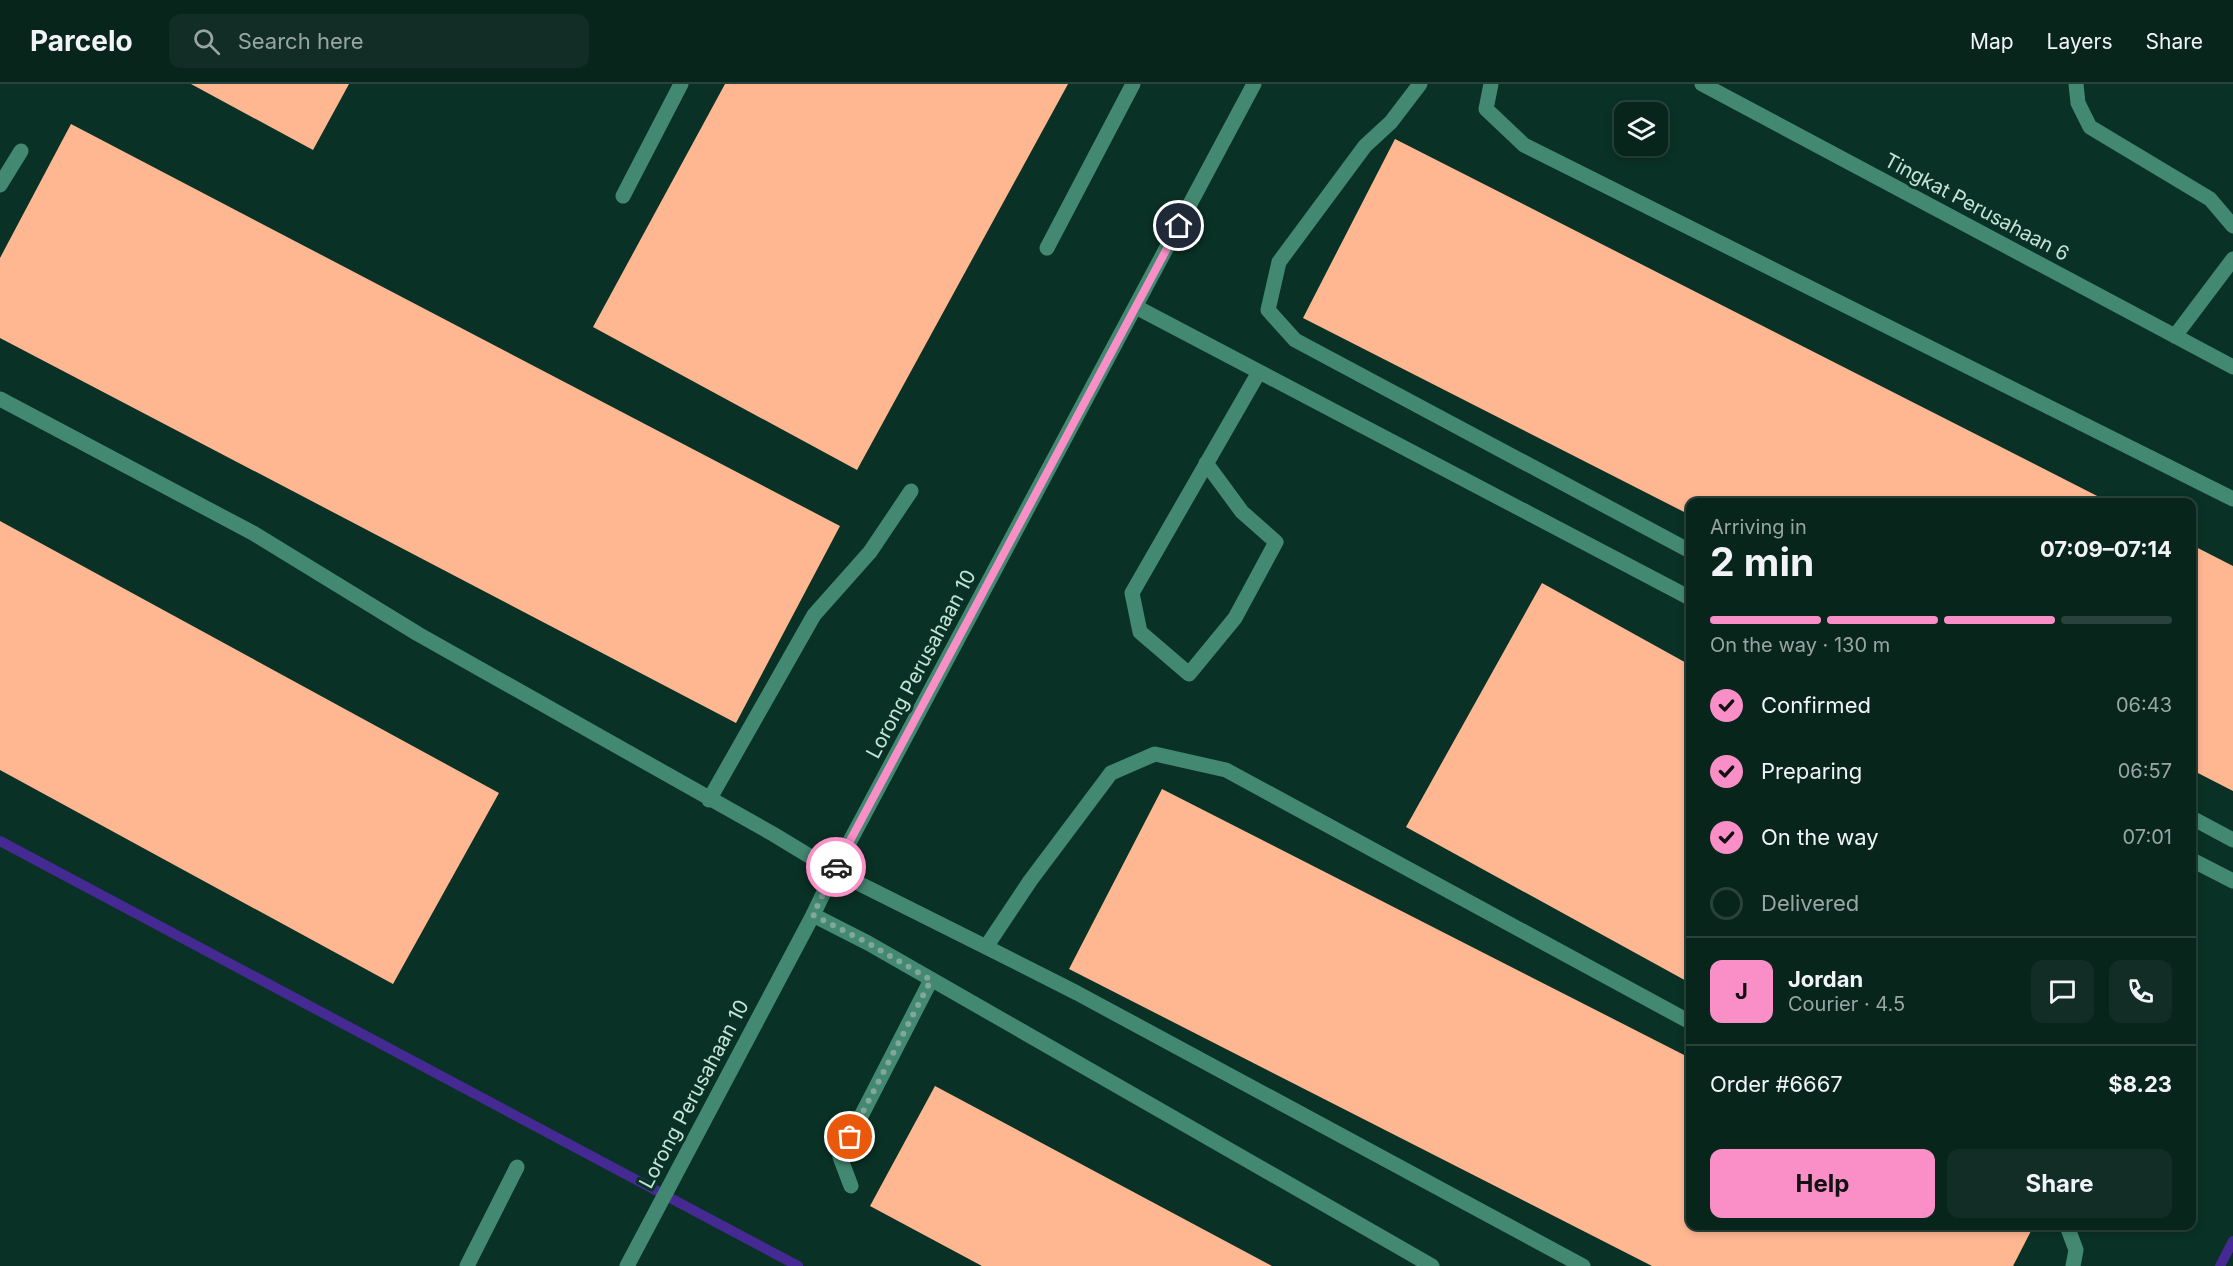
<!DOCTYPE html>
<meta charset="utf-8">
<style>
body{margin:0;font-family:Inter,sans-serif;background:#112d25;color:#f1f3f6;height:100vh;display:flex;flex-direction:column;font-size:22px;white-space:nowrap}
*{box-sizing:border-box;margin:0}
p{font-size:20px;color:#98a5a3}
.icon{flex:none;width:33px;height:33px;fill:none;stroke:currentColor;stroke-width:2;stroke-linecap:round;stroke-linejoin:round}
.map{position:relative;flex:1;overflow:hidden}
.details{position:absolute;left:1686px;top:414px;width:510px;height:732px;display:flex;flex-direction:column;background:#08251c;border-radius:12px;box-shadow:0 3px 9px #0003,0 0 0 2px #29423b}
.details>*{flex:none}
.buttons{position:absolute;left:1614px;top:18px;display:grid;gap:12px}
.buttons a{display:grid;place-items:center;width:54px;height:54px;border-radius:12px;background:#08251c;box-shadow:0 3px 9px #0003,0 0 0 2px #29423b;font-size:30px}
.pin{position:absolute;display:grid;place-items:center;width:51px;height:51px;color:#fff;margin:-26px;border:3px solid #fff;border-radius:50%;box-shadow:0 2px 6px #0007}
.courier{position:absolute;display:grid;place-items:center;width:60px;height:60px;margin:-30px;border:4px solid #fa8fc7;border-radius:50%;background:#fff;color:#222;box-shadow:0 2px 8px #0007}
.headline em{font-style:normal;font-weight:700}
.headline div{display:flex;flex-direction:column-reverse}
.headline{display:flex;align-items:center;justify-content:space-between;height:102px;padding:0 24px}
h1{font-size:39px;font-weight:700;line-height:45px}
.bar{display:grid;grid-template-columns:repeat(4,1fr);gap:9px 6px;align-content:center;height:72px;padding:0 24px}
.bar i{height:8px;border-radius:4px;background:#29423b}
.bar .active{background:#fa8fc7}
.bar p{grid-column:span 4}
.line{display:flex;align-items:center;gap:15px;padding:0 24px;border-top:2px solid #29423b}
.line div{flex:1}
.round{display:grid;place-items:center;flex:none;width:63px;height:63px;border-radius:12px;background:#112d25}
ol{padding:0 24px;list-style:none}
li{display:flex;align-items:center;gap:18px;height:66px}
li p{margin-inline-start:auto}
li .icon{padding:6px;border-radius:50%;background:#fa8fc7;color:#111;stroke-width:4}
li:last-child{color:#98a5a3}
li i{width:33px;height:33px;border:3px solid #29423b;border-radius:50%}
.action{display:flex;gap:12px;margin-top:auto;padding:12px 24px}
.action a{flex:1;height:69px;border-radius:12px;background:#fa8fc7;color:#111;font-size:24px;font-weight:700;line-height:69px;text-align:center}
.action a+a{background:#112d25;color:#f1f3f6}
header{display:flex;align-items:center;gap:36px;box-sizing:border-box;height:84px;padding:0 30px;background:#08251c;border-bottom:2px solid #29423b}
header strong{font-size:28px}
nav{display:flex;gap:33px;margin-inline-start:auto;font-size:21px}
.search{width:420px;height:54px;background:#112d25;display:flex;align-items:center;gap:15px;box-sizing:border-box;padding:0 21px;border-radius:12px;color:#98a5a3;font-size:22px}
.map>svg:first-child{display:block}
.lines{fill:none;stroke-linecap:round;stroke-linejoin:round}
.stream{stroke:#452a93;stroke-width:10}
.building{fill:#ffb792}
.lane{stroke:#438971;stroke-width:15}
.street{stroke:#438971;stroke-width:15}
.done{stroke:#82a699;stroke-width:6;stroke-dasharray:0 10.8}
.route{stroke:#fa8fc7;stroke-width:8}
.labels{text-anchor:middle;stroke-width:6;stroke-linejoin:round;paint-order:stroke}
.street-label{font-size:20px;fill:#c3e5d7;stroke:#0a3125}
</style>
<header>
<strong>Parcelo</strong>
<div class="search"><svg class="icon" aria-label="search" viewBox="0 0 24 24"><circle cx="10" cy="10" r="6"/><path d="M15 15l6 6"/></svg>Search here</div>
<nav><a>Map</a><a>Layers</a><a>Share</a></nav>
</header>
<div class="map">
<svg width="2233" height="1182" viewBox="0 0 2233 1182">
<rect width="100%" height="100%" fill="#0a3125"/>
<g class="lines">
<path class="stream" d="M 0,757 L 798,1182
M 2220,1182 L 2233,1157"/>
</g>
<path class="building" d="M 191,0 L 349,0 L 313,66 Z
M 725,0 L 1068,0 L 857,386 L 593,243 Z
M 71,40 L 840,442 L 736,639 L 0,254 L 0,174 Z
M 1395,55 L 2109,418 L 1690,418 L 1690,431 L 1303,234 Z
M 0,437 L 499,709 L 393,900 L 0,686 Z
M 2192,461 L 2233,482 L 2233,707 L 2192,686 Z
M 1542,499 L 1690,581 L 1690,899 L 1406,743 Z
M 1162,705 L 1690,974 L 1690,1142 L 2020,1142 L 2031,1147 L 2013,1182 L 1652,1182 L 1069,885 Z
M 935,1002 L 1272,1182 L 982,1182 L 870,1122 Z"/>
<g class="lines">
<path class="lane" d="M 1420,0 L 1391,38 L 1365,62 L 1279,178 L 1268,226 L 1295,256 L 1690,467
M 1491,0 L 1486,25 L 1524,61 L 2233,415
M 2076,0 L 2078,19 L 2090,43 L 2210,115 L 2233,142
M 0,101 L 21,67
M 623,112 L 681,0
M 1047,164 L 1133,0
M 1136,223 L 1690,514
M 2175,252 L 2233,175
M 0,315 L 253,449 L 418,550 L 773,750 L 834,787 L 986,863 L 1030,797 L 1111,689 L 1155,670 L 1226,686 L 1690,938
M 1206,379 L 1242,428 L 1276,458 L 1235,534 L 1189,590 L 1140,548 L 1132,509 L 1259,288
M 709,716 L 814,531 L 870,468 L 911,407
M 2192,734 L 2233,756
M 2192,776 L 2233,797
M 813,831 L 868,859 L 1432,1182
M 986,863 L 1077,909 L 1583,1182
M 851,1102 L 840,1073 L 931,896
M 2067,1142 L 2076,1166 L 2073,1182
M 467,1182 L 517,1083"/>
<path class="street" d="M 1702,0 L 2233,283
M 627,1182 L 813,831 L 834,787 L 1254,0"/>
</g>
<g class="lines">
<path class="done" d="M 836,783 L 813,831 L 868,859 L 931,896 L 850,1053"/>
<path class="route" d="M 836,783 L 1179,142"/>
</g>
<g class="labels">
<g class="street-label">
<text transform="translate(1977 123) rotate(28)" y="7">Tingkat Perusahaan 6</text>
<text transform="translate(921 580) rotate(-62)" y="7">Lorong Perusahaan 10</text>
<text transform="translate(694 1010) rotate(-62)" y="7">Lorong Perusahaan 10</text>
</g>
</g>
</svg>
<div class="buttons">
<a><svg class="icon" aria-label="layers" viewBox="0 0 24 24"><path d="M12 4l9 5-9 5-9-5zM3 14l9 5 9-5"/></svg></a>
</div>
<div class="pin" style="left:850px;top:1053px;background:#ea580c"><svg class="icon" aria-label="bag" viewBox="0 0 24 24"><path d="M5 8h14l-1 12H6zM9 8a3 3 0 0 1 6 0"/></svg></div>
<div class="pin" style="left:1179px;top:142px;background:#1f2937"><svg class="icon" aria-label="home" viewBox="0 0 24 24"><path d="M3 11l9-7 9 7M6 9v11h12V9"/></svg></div>
<div class="courier" style="left:836px;top:783px"><svg class="icon" aria-label="car" viewBox="0 0 24 24"><path d="M5 17H2v-5l4-1 3-4h7l3 4 3 1v5h-3M9 17h6M6 11h13"/><circle cx="7" cy="17" r="2"/><circle cx="17" cy="17" r="2"/></svg></div>
<section class="details">
<div class="headline"><div><h1>2 min</h1><p>Arriving in</p></div><em>07:09–07:14</em></div>
<div class="bar"><i class="active"></i><i class="active"></i><i class="active"></i><i></i><p>On the way · 130 m</p></div>
<ol>
<li><svg class="icon" aria-label="check" viewBox="0 0 24 24"><path d="M5 12l5 5 9-10"/></svg>Confirmed<p>06:43</p></li>
<li><svg class="icon" aria-label="check" viewBox="0 0 24 24"><path d="M5 12l5 5 9-10"/></svg>Preparing<p>06:57</p></li>
<li><svg class="icon" aria-label="check" viewBox="0 0 24 24"><path d="M5 12l5 5 9-10"/></svg>On the way<p>07:01</p></li>
<li><i></i>Delivered</li>
</ol>
<div class="line" style="height:108px"><b class="round" style="background:#fa8fc7;color:#111">J</b><div><b>Jordan</b><p>Courier · 4.5</p></div><a class="round"><svg class="icon" aria-label="chat" viewBox="0 0 24 24"><path d="M4 5h16v11H9l-5 4z"/></svg></a><a class="round"><svg class="icon" aria-label="phone" viewBox="0 0 24 24"><path d="M5 4h4l2 5-3 2q2 4 5 5l2-3 5 2v4C11 20 4 13 5 4z"/></svg></a></div>
<div class="line" style="height:78px"><div>Order #6667</div><b>$8.23</b></div>
<div class="action"><a>Help</a><a>Share</a></div>
</section>
</div>
